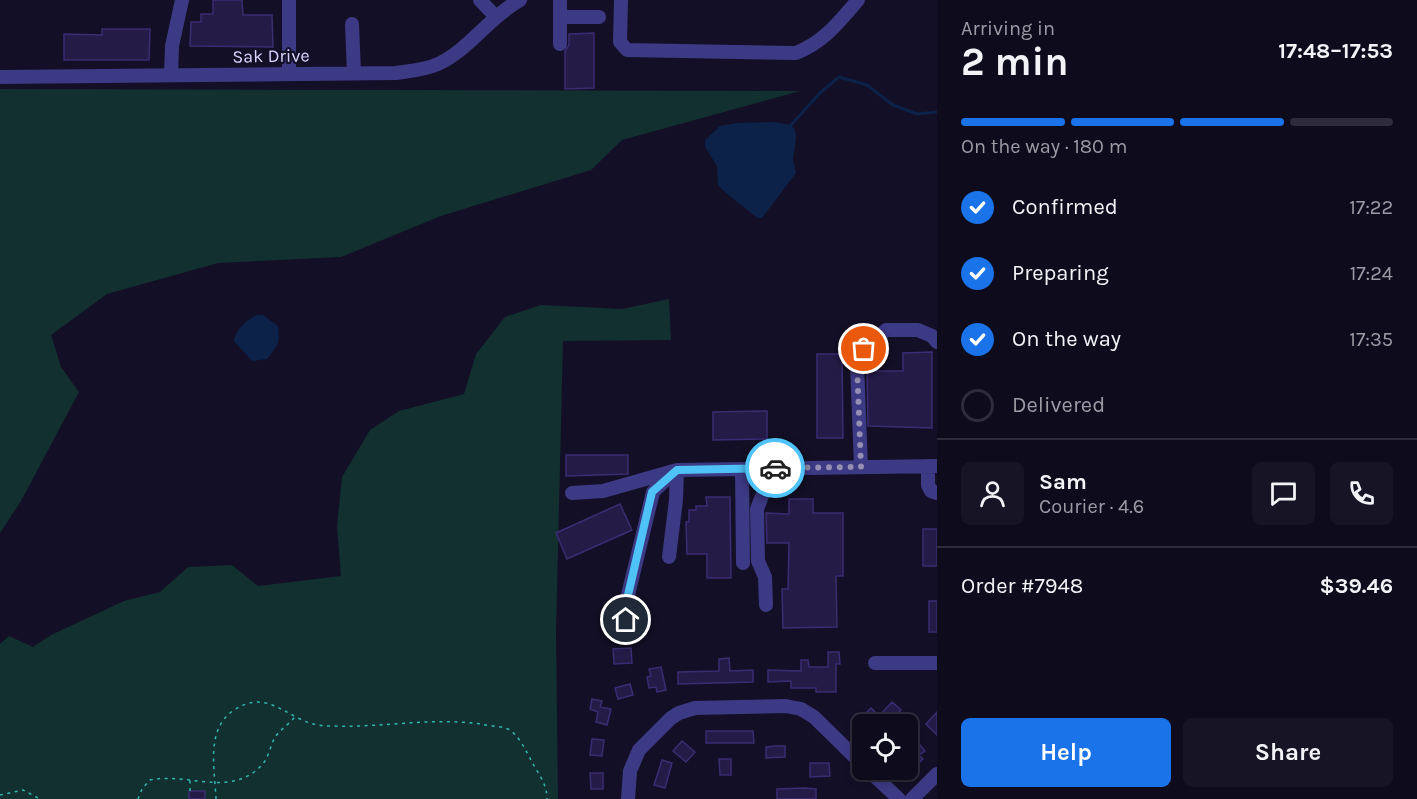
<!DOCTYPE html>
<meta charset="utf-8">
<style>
body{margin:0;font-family:Karla,sans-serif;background:#171425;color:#f1f3f6;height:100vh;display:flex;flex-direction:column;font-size:22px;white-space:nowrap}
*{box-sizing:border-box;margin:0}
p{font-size:20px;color:#9b9ba3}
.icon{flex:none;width:33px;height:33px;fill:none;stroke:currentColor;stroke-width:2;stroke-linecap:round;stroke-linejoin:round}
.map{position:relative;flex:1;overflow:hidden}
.details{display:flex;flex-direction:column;background:#0e0b1c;width:480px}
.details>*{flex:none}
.tools{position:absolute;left:852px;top:714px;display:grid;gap:12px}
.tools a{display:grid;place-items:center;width:66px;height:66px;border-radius:9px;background:#0e0b1c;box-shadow:0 3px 9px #0003,0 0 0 2px #2e2b3b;font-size:30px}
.pin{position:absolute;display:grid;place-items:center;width:51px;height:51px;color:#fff;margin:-26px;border:3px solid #fff;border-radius:50%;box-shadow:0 2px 6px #0007}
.courier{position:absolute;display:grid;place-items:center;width:60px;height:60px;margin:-30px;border:4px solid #4fc3f7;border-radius:50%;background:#fff;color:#222;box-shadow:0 2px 8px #0007}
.summary em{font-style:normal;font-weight:700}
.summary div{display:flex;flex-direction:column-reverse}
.summary{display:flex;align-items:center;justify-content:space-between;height:102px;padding:0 24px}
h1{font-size:39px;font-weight:700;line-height:45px}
.bar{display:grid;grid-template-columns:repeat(4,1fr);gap:9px 6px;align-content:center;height:72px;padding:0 24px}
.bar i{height:8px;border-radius:4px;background:#2e2b3b}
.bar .selected{background:#1a73e8}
.bar p{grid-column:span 4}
.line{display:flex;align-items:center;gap:15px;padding:0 24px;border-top:2px solid #2e2b3b}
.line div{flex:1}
.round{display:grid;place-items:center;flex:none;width:63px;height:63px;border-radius:9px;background:#171425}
ol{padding:0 24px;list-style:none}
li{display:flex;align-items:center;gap:18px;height:66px}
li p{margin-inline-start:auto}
li .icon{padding:6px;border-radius:50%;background:#1a73e8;color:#fff;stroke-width:4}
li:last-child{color:#9b9ba3}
li i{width:33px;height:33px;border:3px solid #2e2b3b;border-radius:50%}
.primary-button{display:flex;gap:12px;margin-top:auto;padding:12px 24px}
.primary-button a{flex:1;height:69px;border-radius:9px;background:#1a73e8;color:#fff;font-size:24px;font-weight:700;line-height:69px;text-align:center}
.primary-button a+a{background:#171425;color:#f1f3f6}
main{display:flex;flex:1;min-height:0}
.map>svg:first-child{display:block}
.green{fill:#12302f}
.water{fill:#0c2248}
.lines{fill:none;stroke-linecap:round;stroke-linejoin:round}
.stream{stroke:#0c2248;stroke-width:3}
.building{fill:#241b47;stroke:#3b2d73;stroke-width:1.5}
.path{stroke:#2fb8b0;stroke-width:1.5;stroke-dasharray:3 4.5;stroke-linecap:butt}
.minor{stroke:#3d3a85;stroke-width:14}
.done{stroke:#948fb3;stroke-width:6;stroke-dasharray:0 10.8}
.route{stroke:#4fc3f7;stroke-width:8}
.labels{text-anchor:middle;stroke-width:4.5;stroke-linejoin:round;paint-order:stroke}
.street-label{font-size:18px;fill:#d9d4ff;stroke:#130f26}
</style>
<main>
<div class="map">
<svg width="937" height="799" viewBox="0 0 937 799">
<rect width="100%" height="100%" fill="#130f26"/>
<path class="green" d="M 0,89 L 800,91 L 622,140 L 591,170 L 441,216 L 341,257 L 218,263 L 107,294 L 51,335 L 61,367 L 79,392 L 21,501 L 0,533 Z
M 669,299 L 671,340 L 563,341 L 556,632 L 558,799 L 0,799 L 0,644 L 9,636 L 33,647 L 51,635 L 124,601 L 160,592 L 188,567 L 232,565 L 258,586 L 341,576 L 337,526 L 342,477 L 370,430 L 399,411 L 464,394 L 476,354 L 505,317 L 541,305 L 622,309 Z"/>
<path class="water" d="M 774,122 L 791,125 L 795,130 L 796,137 L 793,160 L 796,173 L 762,218 L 757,218 C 744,206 730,198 718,185 L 717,166 L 705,147 L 705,140 L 720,126 L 737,123 Z
M 257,315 L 263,315 L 278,326 C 280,344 278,345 267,359 L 252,361 L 234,341 C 236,329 246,320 257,315 Z"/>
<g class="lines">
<path class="stream" d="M 791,125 L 820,93 L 839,77 L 867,85 L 893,105 L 917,114 L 937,112"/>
</g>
<path class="building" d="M 213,0 L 242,0 L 243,15 L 272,15 L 273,47 L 190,46 L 191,22 L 201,22 L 201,14 L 213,14 Z
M 102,29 L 150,29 L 149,60 L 64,60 L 64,34 L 102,35 Z
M 594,33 L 594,88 L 565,89 L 565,51 L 569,45 L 569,34 Z
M 932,352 L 932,428 L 868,426 L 867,371 L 903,371 L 903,353 Z
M 817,354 L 842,354 L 843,438 L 817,438 Z
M 767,411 L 767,439 L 713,440 L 713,412 Z
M 566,455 L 628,455 L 628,474 L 566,476 Z
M 706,497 L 730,497 L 731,578 L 707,578 L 707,554 L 687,554 L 686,522 L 689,522 L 689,510 L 696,510 L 696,506 L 707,506 Z
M 789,499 L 813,499 L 813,513 L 843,513 L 843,576 L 836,576 L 837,627 L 783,628 L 782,589 L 788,589 L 789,543 L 767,543 L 766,513 L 789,514 Z
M 620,504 L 632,530 L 567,559 L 556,533 Z
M 923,529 L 937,529 L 937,566 L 923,566 Z
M 929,601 L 937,601 L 937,632 L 929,632 Z
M 631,648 L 632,663 L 614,664 L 613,649 Z
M 828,652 L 839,652 L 840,664 L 836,664 L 836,692 L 816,692 L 816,688 L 791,688 L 791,681 L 768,682 L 768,670 L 801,671 L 801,660 L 808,660 L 809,667 L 828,667 Z
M 729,658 L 730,671 L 753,670 L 753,682 L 678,684 L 678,672 L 719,671 L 719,659 Z
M 661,667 L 666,690 L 657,692 L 656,687 L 649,688 L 647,677 L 651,676 L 649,669 Z
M 630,684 L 633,695 L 618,699 L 615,688 Z
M 592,699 L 602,701 L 600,707 L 611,709 L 607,725 L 596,722 L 598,712 L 590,709 Z
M 892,702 L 901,710 L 894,717 L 891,714 L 884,721 L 888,724 L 866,724 L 860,719 L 871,708 L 879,716 Z
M 937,712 L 937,735 L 926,724 Z
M 706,731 L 753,731 L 754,743 L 706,743 Z
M 592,739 L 604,740 L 602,756 L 590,755 Z
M 682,741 L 695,752 L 686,762 L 673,751 Z
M 908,744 L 913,751 L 920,745 L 925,751 L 919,755 L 923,759 L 908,772 Z
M 774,746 L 785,746 L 785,757 L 766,758 L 766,747 Z
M 719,759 L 731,759 L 731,775 L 720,775 Z
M 662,760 L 672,763 L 665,788 L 654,785 Z
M 810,763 L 829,763 L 830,776 L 810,777 Z
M 590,773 L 603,773 L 603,789 L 591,789 Z
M 804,788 L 816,789 L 816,799 L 777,799 L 777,789 Z
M 189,791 L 205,791 L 205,799 L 189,799 Z"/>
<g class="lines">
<path class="path" d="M 190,791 L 190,780
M 0,795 L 23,790 L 40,799
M 138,799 L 142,789 L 150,780 C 188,772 229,798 261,766 C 269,758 270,746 275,737 C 281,729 289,724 295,717
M 216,799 C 215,770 205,729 234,710 C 261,693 276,707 300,719 C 310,724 320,726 331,726 C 382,728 430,717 481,724 C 489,726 500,726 508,729 C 519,735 526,751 532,762 C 539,775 547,784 547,799"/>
<path class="minor" d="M 480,0 L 495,16
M 621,0 L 620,42 L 627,50 L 796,53 C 824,42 839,22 858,0
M 560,17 L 599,17
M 352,24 L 354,73
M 560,44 L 560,0
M 289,74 L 289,0
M 171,75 L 172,46 L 182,0
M 0,77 L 396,73 C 410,71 425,70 438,64 C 469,50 489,17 520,0
M 928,466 L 928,485 L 931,491 L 937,493
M 861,467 L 857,364 L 864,349 L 886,330 L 918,330 L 932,336 L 937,342
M 763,468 L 764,491 L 757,509 L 758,561 L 765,577 L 766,605
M 742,469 L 743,563
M 572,493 L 603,491 L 677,470 L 937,466
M 669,557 L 676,500 L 677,470
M 626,620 L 628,595 L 653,492 L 673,473
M 875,663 L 937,663
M 868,770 L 899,799
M 628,799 L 630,771 L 639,750 L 671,718 L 679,713 L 695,708 L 786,706 L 801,709 L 814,717 L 862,764
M 912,799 L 937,774"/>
</g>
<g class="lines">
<path class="done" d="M 775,468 L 861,467 L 857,364 L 864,349"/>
<path class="route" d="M 626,620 L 628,595 L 652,492 L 677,470 L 775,468"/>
</g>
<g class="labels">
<g class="street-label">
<text transform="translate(271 56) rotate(-1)" y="6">Sak Drive</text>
</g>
</g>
</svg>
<div class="tools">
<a><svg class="icon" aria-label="locate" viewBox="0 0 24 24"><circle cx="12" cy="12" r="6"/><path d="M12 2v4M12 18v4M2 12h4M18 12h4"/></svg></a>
</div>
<div class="pin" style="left:864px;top:349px;background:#ea580c"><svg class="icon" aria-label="bag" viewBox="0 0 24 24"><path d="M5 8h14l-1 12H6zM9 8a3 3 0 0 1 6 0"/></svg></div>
<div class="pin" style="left:626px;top:620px;background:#1f2937"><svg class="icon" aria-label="home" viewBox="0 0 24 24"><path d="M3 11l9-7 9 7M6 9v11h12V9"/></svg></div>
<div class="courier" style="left:775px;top:468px"><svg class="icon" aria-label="car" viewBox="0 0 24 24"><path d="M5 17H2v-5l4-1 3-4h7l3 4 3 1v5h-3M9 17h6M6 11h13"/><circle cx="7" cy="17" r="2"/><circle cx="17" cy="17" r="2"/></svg></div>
</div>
<section class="details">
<div class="summary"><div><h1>2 min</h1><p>Arriving in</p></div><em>17:48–17:53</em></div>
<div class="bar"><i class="selected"></i><i class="selected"></i><i class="selected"></i><i></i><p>On the way · 180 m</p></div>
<ol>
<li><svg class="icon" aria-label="check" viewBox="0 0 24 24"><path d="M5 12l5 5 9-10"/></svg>Confirmed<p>17:22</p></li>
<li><svg class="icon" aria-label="check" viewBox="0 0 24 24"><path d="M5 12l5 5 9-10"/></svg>Preparing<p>17:24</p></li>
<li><svg class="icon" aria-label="check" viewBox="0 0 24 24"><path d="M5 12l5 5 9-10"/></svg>On the way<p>17:35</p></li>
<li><i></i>Delivered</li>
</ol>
<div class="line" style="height:108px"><a class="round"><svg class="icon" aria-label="person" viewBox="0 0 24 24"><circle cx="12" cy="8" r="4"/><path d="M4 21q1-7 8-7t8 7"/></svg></a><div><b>Sam</b><p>Courier · 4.6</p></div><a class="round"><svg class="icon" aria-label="chat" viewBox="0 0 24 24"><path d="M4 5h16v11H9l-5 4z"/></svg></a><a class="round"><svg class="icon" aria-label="phone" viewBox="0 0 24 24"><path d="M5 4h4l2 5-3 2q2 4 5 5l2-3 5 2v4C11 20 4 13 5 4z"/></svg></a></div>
<div class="line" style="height:78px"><div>Order #7948</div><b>$39.46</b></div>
<div class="primary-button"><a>Help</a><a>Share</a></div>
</section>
</main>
